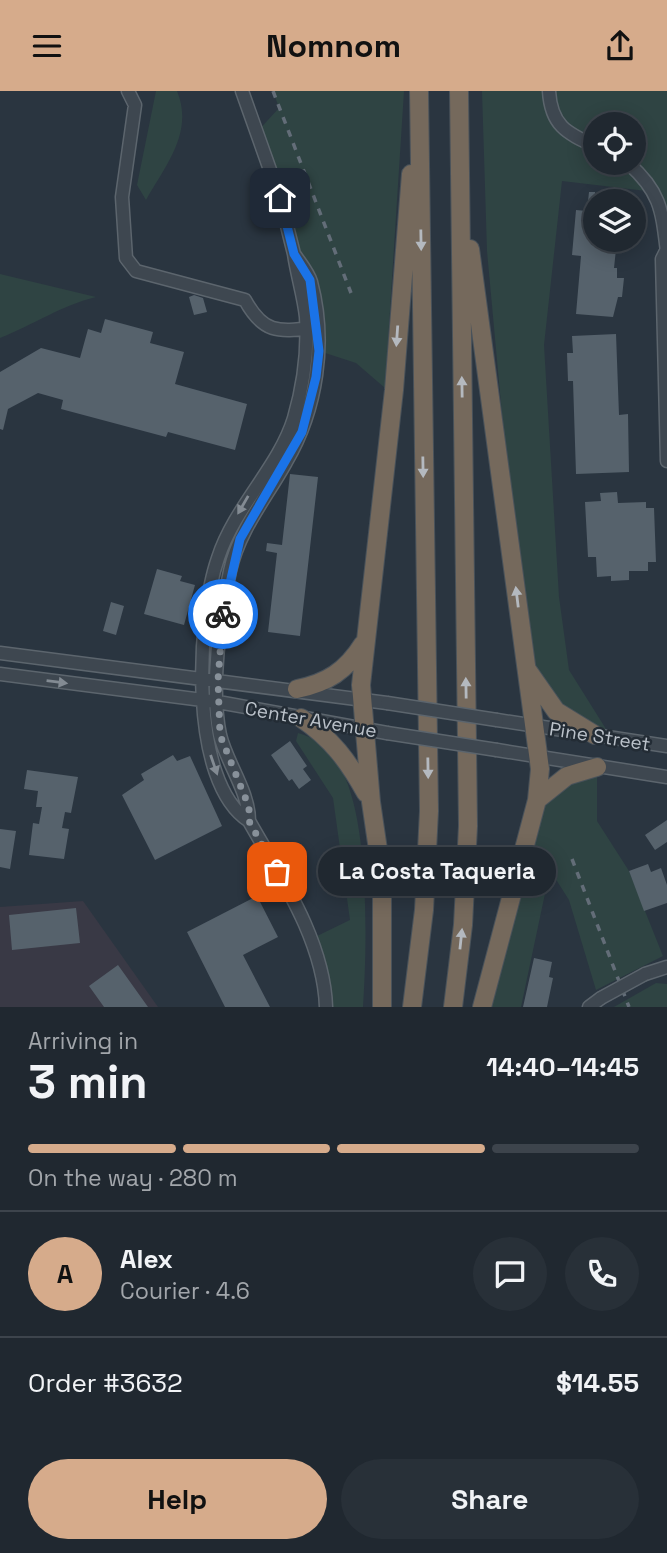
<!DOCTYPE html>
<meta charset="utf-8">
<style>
body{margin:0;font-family:"Space Grotesk",sans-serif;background:#283038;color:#f1f3f6;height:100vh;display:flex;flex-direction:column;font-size:26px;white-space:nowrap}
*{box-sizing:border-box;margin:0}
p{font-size:23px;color:#a2a6ab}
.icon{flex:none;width:38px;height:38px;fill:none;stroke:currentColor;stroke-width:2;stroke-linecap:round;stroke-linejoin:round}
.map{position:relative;height:916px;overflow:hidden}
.sheet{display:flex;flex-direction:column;background:#202830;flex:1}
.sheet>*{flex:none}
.controls{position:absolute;left:583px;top:21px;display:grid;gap:14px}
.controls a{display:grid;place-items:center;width:63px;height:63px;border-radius:50%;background:#202830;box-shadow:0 4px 18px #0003,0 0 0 2px #3d444c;font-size:35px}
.pin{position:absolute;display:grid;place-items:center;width:60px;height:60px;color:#fff;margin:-30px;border-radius:14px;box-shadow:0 4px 10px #0006}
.courier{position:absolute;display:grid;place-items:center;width:70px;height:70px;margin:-35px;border:5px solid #1a73e8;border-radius:50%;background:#fff;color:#222;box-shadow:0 2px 9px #0007}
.bubble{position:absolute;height:49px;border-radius:24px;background:#202830;box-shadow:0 4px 18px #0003,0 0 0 2px #3d444c;font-size:23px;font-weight:600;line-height:49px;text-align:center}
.overview em{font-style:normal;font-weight:600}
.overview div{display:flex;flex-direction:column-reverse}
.overview{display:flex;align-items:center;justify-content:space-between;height:119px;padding:0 28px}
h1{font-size:46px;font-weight:600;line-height:52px}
.bar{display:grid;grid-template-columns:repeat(4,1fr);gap:10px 7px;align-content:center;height:84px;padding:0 28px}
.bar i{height:9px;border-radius:5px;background:#3d444c}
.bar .active{background:#d6ab8b}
.bar p{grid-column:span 4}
.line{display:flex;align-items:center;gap:18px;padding:0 28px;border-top:2px solid #3d444c}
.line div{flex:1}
.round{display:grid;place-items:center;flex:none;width:74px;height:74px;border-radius:37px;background:#283038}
.button{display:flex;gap:14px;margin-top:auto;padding:14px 28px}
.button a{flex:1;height:80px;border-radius:42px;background:#d6ab8b;color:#111;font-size:28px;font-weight:600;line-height:80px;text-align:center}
.button a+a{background:#283038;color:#f1f3f6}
header{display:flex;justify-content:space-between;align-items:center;height:91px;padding:0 28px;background:#d6ab8b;color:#111;font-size:32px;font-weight:600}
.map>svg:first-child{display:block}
.medical{fill:#393945}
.green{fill:#2f4443;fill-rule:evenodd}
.building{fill:#56626c}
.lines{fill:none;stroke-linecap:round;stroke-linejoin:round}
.minor-casing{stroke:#5c656d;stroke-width:15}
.highway-casing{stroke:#49525a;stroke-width:20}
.minor{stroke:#3e4750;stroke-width:12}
.highway{stroke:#75695c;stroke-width:18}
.rail{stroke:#636d78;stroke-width:3.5;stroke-dasharray:7 7;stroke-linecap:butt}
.minor-bridge-casing{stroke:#5c656d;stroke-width:15;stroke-linecap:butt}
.minor-bridge{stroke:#3e4750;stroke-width:12}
.oneway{fill:#b4b9bf}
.oneway2{fill:#838b93}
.done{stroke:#88919a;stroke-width:7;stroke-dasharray:0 12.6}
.route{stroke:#1a73e8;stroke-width:9}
.labels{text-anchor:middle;stroke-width:5;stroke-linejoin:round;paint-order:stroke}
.street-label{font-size:19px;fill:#bbc2ca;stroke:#232c35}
</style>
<header><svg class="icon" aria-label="menu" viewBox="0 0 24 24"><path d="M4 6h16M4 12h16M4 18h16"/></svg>Nomnom<svg class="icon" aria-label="share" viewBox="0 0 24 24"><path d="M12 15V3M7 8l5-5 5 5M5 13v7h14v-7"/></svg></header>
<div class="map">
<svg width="667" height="916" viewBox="0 0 667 916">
<rect width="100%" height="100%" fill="#2a3540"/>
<path class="medical" d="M 83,810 L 158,916 L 0,916 L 0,816 Z"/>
<path class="green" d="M 156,0 L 177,0 C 194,41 166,74 146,109 L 137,94 Z
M 273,0 L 404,0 L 385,297 L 356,272 L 319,260 L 294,163 L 256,42 L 279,17 Z
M 482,0 L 667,0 L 667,161 L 655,101 L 562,90 L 544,254 L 559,506 L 569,579 L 611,646 L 568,629 L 525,574 L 487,160 ZM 595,33 L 634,33 L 634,72 L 595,72 Z
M 0,183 L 96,206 C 62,214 33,234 0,247 Z
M 298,642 C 317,647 331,659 341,678 C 370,731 367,856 363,916 L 326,916 L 315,846 L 350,829 L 333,707 L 296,650 Z
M 597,676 L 597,730 L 629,780 L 663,865 L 596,899 L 569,809 L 550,779 L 521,916 L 482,916 L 537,709 Z
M 656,892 L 667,893 L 667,916 L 614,916 Z"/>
<path class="building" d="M 589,101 L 595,101 L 595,149 L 617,149 L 614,177 L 617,177 L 617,187 L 624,187 L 622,206 L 618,206 L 613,226 L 576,223 L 581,165 L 572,164 L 576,119 L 587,120 Z
M 194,204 L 203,207 L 207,221 L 194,224 L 189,206 Z
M 105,228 L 153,241 L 150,252 L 184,261 L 175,293 L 247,313 L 235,359 L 168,341 L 166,346 L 61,318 L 63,309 L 38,302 L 8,318 L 3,339 L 0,338 L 0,281 L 41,257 L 80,267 L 88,238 L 101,242 Z
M 616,243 L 619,324 L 628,323 L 629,381 L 576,383 L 573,290 L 568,290 L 567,262 L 573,262 L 572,245 Z
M 290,383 L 318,386 L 300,545 L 268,541 L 277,462 L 266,460 L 267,452 L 282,454 Z
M 617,401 L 618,412 L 646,411 L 646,417 L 654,417 L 656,471 L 648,471 L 648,480 L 629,480 L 629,489 L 611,490 L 611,485 L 597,486 L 596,466 L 588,466 L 585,411 L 601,410 L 600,402 Z
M 157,478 L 182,485 L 180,490 L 195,494 L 184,534 L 144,523 Z
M 111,511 L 124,515 L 116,544 L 103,540 Z
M 290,650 L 307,675 L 303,678 L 311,689 L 299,698 L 292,688 L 289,690 L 271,664 Z
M 173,664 L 177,670 L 190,665 L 222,735 L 155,769 L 122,704 L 144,689 L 141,683 Z
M 27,679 L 78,686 L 71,722 L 65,721 L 62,737 L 69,738 L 64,768 L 29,764 L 33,732 L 39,733 L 42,716 L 36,716 L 38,700 L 24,698 Z
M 667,729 L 667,751 L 655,759 L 645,744 Z
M 0,738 L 16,740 L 10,778 L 0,776 Z
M 648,773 L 651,781 L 661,777 L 667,794 L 667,812 L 644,820 L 629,780 Z
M 257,805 L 278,846 L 243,864 L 270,916 L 225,916 L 187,841 Z
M 76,817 L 80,852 L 12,859 L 9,824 Z
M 534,867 L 552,871 L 549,886 L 553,887 L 547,916 L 523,916 Z
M 118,874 L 148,916 L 104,916 L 89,895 Z"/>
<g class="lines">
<defs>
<path id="minor" d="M 128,0 L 135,14 L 122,106 L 126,167 L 136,180 L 245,209 C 263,242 277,241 313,237
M 242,0 L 280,107 L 294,163
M 549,0 C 551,34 566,42 595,55
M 628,72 C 661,101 662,120 667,161
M 666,160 L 662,168 L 667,370
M 0,562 L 387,612
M 0,583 L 218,611 L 387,642
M 497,629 L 667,655
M 497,659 L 667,686
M 249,730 C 249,700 227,673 220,644 C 210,597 220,527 230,480 C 239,439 266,407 286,371 C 317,318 327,251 311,191 C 308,181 300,172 294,163 C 297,184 304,206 306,226 C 308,259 303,296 294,327 C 279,376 235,415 218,467 C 197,527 188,691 249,730 C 280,785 324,850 326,916
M 645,883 L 667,876
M 589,916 L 601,907"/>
<path id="highway" d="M 470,158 L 540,678 L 537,709 L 482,916
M 528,580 L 556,620 L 595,644
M 297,598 C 327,592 346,580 363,553
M 301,627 C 332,648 348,670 366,702
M 537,709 L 567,685 L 597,676
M 382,916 L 382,786 L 371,711 L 361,594 L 394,299 L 411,83
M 412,916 L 424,819 L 429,720 L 419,0
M 453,916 L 463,834 L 468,735 L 459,0"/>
</defs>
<use href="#minor" class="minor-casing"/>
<use href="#highway" class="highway-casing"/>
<use href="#minor" class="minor"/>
<use href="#highway" class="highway"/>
<path class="rail" d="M 273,0 L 351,202
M 572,768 L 629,916"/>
<defs>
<path id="minor-bridge" d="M 387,612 L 497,629
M 387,642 L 497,659
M 601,907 L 645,883"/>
</defs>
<use href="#minor-bridge" class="minor-bridge-casing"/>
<use href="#minor-bridge" class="minor-bridge"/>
</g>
<defs><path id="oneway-solid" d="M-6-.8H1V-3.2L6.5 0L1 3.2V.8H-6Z" transform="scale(1.75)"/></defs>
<g class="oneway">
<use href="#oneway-solid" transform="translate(421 149) rotate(89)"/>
<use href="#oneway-solid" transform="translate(397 245) rotate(94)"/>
<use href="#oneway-solid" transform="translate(462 296) rotate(-91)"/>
<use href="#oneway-solid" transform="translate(423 376) rotate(89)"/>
<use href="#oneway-solid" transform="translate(517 506) rotate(-97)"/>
<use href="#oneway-solid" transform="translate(466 597) rotate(-91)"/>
<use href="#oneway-solid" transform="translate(428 677) rotate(89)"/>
<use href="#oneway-solid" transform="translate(461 848) rotate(-84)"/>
</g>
<g class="oneway2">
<use href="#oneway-solid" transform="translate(243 414) rotate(120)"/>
<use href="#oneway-solid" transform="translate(57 591) rotate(7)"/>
<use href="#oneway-solid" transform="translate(214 674) rotate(71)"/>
</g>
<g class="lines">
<path class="done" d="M 223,523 L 218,589 L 220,644 L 249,716 L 249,730 L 277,781"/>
<path class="route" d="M 223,523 L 240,448 L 302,341 L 316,286 L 319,260 L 310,189 L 294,163 L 280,107"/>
</g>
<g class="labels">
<g class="street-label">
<text transform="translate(311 628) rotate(10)" y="7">Center Avenue</text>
<text transform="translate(600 645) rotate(9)" y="7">Pine Street</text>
</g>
</g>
</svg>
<div class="controls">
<a><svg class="icon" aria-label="locate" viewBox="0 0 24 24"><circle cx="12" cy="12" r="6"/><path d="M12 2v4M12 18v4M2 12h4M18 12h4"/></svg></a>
<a><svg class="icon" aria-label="layers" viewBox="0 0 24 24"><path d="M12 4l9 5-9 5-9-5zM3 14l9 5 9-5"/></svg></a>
</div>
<div class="pin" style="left:277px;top:781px;background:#ea580c"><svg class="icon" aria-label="bag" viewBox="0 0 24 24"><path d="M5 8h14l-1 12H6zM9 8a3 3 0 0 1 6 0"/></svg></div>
<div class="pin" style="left:280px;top:107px;background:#1f2937"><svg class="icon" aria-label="home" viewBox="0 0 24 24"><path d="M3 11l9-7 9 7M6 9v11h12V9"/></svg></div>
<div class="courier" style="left:223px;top:523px"><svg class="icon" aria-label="bike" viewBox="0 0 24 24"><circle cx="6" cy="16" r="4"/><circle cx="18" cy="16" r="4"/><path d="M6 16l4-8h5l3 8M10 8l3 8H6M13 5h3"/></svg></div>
<div class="bubble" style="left:318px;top:756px;width:238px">La Costa Taqueria</div>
</div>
<section class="sheet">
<div class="overview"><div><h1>3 min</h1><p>Arriving in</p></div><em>14:40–14:45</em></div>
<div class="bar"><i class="active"></i><i class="active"></i><i class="active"></i><i></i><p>On the way · 280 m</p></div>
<div class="line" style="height:126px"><b class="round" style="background:#d6ab8b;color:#111">A</b><div><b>Alex</b><p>Courier · 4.6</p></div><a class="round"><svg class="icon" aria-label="chat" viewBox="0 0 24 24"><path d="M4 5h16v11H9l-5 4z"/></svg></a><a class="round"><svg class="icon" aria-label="phone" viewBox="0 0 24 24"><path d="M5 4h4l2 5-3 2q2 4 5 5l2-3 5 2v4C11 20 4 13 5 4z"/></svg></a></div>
<div class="line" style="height:91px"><div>Order #3632</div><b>$14.55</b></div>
<div class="button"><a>Help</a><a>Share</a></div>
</section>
